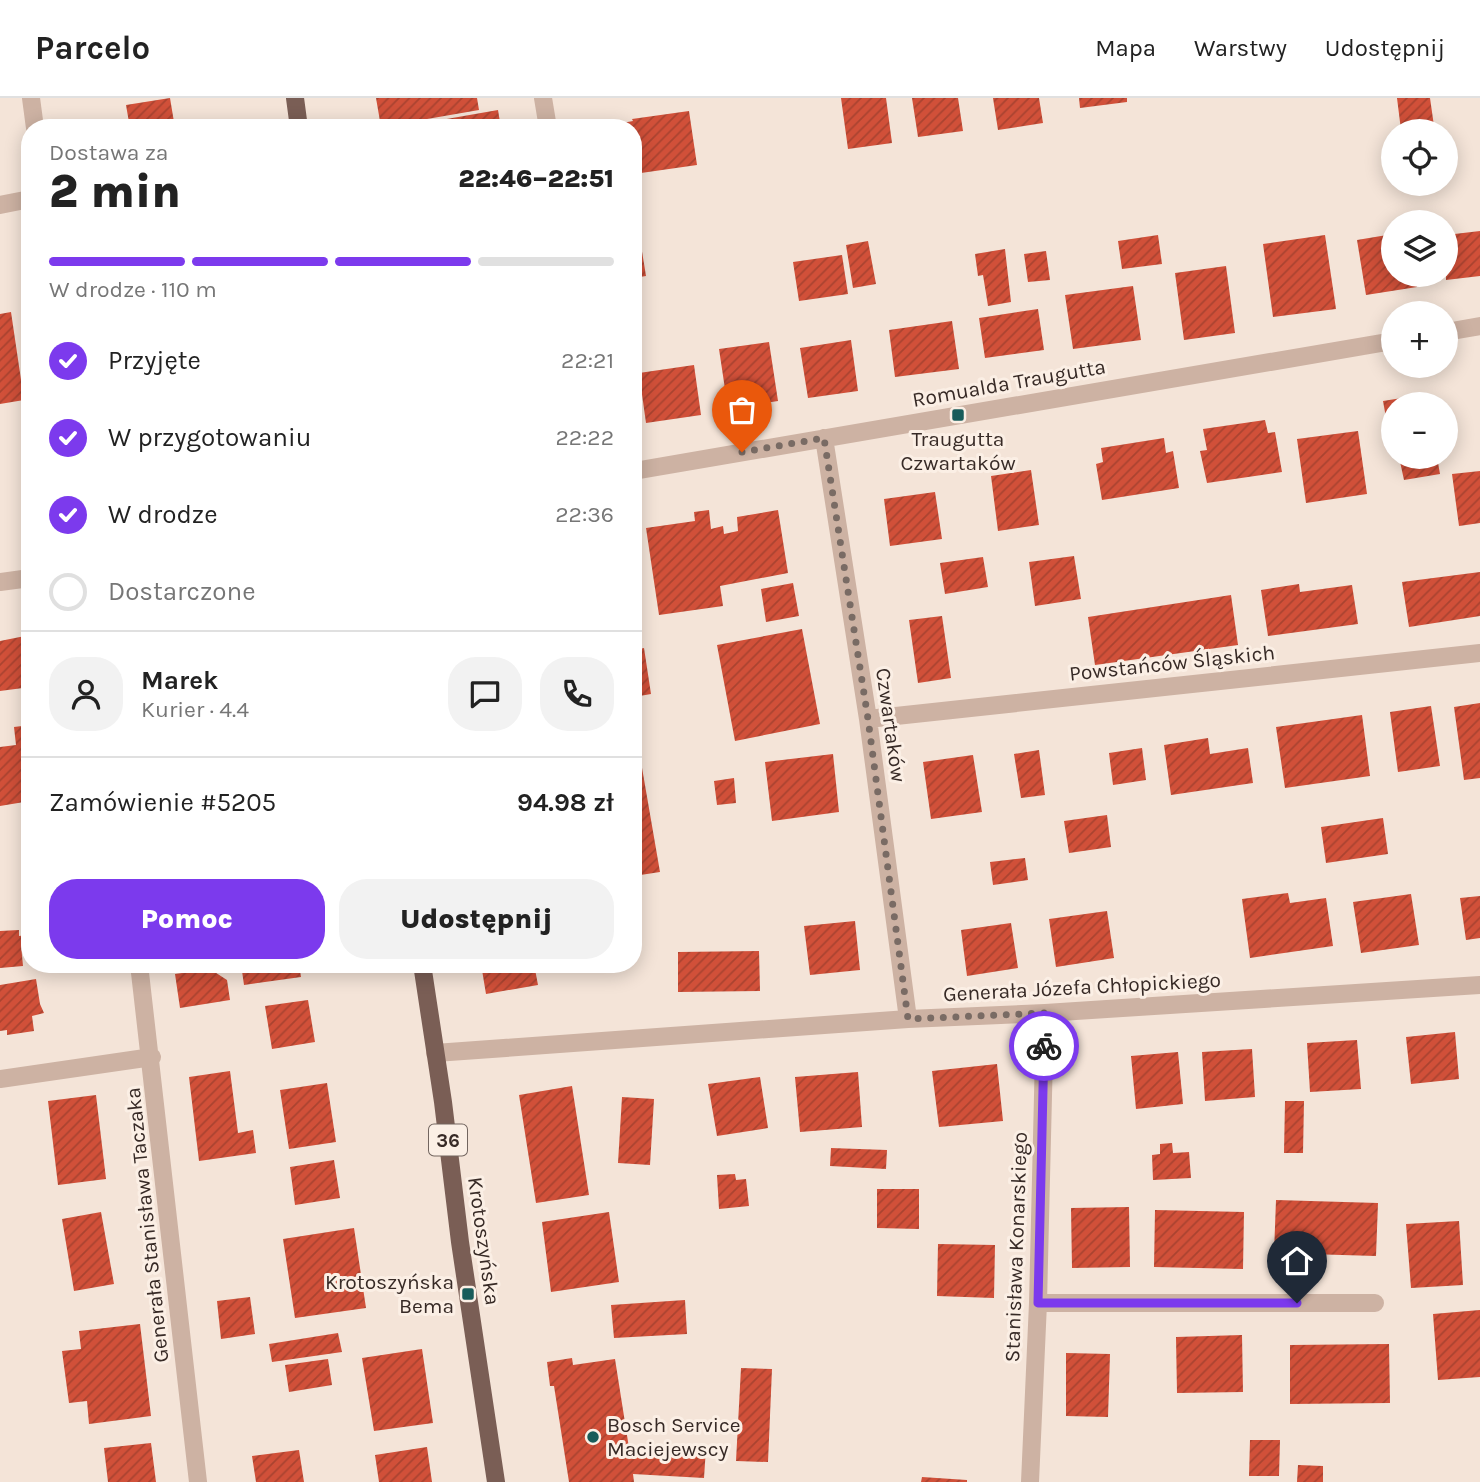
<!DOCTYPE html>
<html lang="pl">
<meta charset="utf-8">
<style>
body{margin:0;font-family:Karla,sans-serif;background:#f2f2f2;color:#222;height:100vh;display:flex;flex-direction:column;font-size:26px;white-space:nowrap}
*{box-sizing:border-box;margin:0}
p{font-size:23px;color:#767676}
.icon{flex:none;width:38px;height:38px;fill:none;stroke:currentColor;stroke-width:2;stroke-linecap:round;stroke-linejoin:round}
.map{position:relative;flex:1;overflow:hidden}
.sheet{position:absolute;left:21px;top:21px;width:621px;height:854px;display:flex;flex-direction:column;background:#fff;border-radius:28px;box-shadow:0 4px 18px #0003}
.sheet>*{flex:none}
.tools{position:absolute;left:1381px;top:21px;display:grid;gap:14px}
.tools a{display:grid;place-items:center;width:77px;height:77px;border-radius:50%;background:#fff;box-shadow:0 4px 18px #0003;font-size:35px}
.pin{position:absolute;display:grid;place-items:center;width:60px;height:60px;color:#fff;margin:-72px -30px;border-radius:50% 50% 50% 0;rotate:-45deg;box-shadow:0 0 7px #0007}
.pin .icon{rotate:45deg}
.courier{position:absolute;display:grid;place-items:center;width:70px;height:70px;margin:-35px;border:5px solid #7c3aed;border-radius:50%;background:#fff;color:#222;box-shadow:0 2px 9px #0007}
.head em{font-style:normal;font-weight:800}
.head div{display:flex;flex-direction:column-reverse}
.head{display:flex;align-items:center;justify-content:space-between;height:119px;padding:0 28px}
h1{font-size:46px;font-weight:800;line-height:52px}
.bar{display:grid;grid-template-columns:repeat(4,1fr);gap:10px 7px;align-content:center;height:84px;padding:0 28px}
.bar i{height:9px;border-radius:5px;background:#e0e0e0}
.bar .current{background:#7c3aed}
.bar p{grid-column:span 4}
.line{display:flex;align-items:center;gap:18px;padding:0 28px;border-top:2px solid #e0e0e0}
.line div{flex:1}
.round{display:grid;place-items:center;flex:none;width:74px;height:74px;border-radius:28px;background:#f2f2f2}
ol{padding:0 28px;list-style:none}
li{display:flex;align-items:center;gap:21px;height:77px}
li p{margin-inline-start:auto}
li .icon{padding:7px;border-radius:50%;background:#7c3aed;color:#fff;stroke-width:4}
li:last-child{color:#767676}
li i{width:38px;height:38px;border:4px solid #e0e0e0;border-radius:50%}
.cta{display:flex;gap:14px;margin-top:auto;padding:14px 28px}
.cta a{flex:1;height:80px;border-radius:28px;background:#7c3aed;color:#fff;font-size:28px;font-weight:800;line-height:80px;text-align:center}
.cta a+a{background:#f2f2f2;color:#222}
header{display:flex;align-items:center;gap:42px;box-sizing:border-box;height:98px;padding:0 35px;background:#fff;border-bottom:2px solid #e0e0e0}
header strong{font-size:33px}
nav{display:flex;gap:38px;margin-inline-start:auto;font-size:24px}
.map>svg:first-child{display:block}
.building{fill:url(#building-hatch)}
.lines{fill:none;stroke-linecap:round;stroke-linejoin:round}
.minor{stroke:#cdb2a3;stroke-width:18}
.primary{stroke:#7a5e55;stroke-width:18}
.done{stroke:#796b64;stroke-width:7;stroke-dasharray:0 12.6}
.route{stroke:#7c3aed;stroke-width:9}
.poi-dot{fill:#185c5a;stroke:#fbefe5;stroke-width:2.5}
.labels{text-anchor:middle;stroke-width:6;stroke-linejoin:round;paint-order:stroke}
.shield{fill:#fbefe5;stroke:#72655f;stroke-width:2}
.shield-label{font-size:19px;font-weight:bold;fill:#372a26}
.street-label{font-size:21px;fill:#372a26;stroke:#fbefe5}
.poi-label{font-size:21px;fill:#372a26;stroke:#fbefe5}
</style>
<header>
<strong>Parcelo</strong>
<nav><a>Mapa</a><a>Warstwy</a><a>Udostępnij</a></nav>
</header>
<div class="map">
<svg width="1480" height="1384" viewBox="0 0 1480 1384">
<defs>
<pattern id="building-hatch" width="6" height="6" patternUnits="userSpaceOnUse" patternTransform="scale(1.75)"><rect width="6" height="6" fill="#d15039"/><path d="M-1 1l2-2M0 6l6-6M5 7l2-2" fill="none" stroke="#aa4330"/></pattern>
</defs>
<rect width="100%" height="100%" fill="#f4e4d8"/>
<path class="building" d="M 170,0 L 175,30 L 130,30 L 126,7 Z
M 376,0 L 477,0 L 479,12 L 381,29 Z
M 841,0 L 886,0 L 892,45 L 848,51 Z
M 912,0 L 958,0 L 963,33 L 918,39 Z
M 993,0 L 1039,0 L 1043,25 L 998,32 Z
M 1079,0 L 1127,0 L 1127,4 L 1080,10 Z
M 1397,0 L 1430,0 L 1434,28 L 1401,32 Z
M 498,12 L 501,30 L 442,30 L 441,22 Z
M 689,13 L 697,67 L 634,76 L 634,30 L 596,30 L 633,23 L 632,21 Z
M 634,104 L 646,178 L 634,180 Z
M 1480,133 L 1480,178 L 1446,182 L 1446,137 Z
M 1393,136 L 1393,177 L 1416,177 L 1417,189 L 1366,197 L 1357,142 Z
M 1158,137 L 1162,166 L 1122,171 L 1118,143 Z
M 1325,137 L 1336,211 L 1273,219 L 1263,146 Z
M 868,143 L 876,186 L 853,190 L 846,147 Z
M 1005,151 L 1011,204 L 988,208 L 983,177 L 978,178 L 975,156 Z
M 1046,153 L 1050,182 L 1028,184 L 1024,156 Z
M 842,157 L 848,196 L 799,203 L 793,164 Z
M 1226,168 L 1235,235 L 1184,242 L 1175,175 Z
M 1133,188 L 1141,242 L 1073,251 L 1065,197 Z
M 1038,211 L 1044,252 L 985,260 L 979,220 Z
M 11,214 L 24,302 L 0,306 L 0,216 Z
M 952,223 L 959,271 L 895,279 L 889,232 Z
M 851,242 L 858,293 L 808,300 L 800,250 Z
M 769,244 L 778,303 L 728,311 L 719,251 Z
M 694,267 L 701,317 L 646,325 L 639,275 Z
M 1427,296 L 1428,306 L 1393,306 L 1392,353 L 1383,303 Z
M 1265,322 L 1268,335 L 1275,334 L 1282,374 L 1207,385 L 1200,353 L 1207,352 L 1203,331 Z
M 1358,333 L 1367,396 L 1306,405 L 1297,341 Z
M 1164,340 L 1166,355 L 1173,353 L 1179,390 L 1102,402 L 1096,366 L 1103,364 L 1101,350 Z
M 1399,359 L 1437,359 L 1440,376 L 1404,382 Z
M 1031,372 L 1039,427 L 998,433 L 991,378 Z
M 1480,373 L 1480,425 L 1459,428 L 1452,376 Z
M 935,394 L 942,441 L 890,448 L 884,401 Z
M 709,412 L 711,431 L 723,428 L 724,436 L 738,433 L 737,419 L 778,412 L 788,475 L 720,488 L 723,508 L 659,517 L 646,430 L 695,423 L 694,414 Z
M 1074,458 L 1081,501 L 1035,508 L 1029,464 Z
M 983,459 L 988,489 L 945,496 L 940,465 Z
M 1480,474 L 1480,518 L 1409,529 L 1402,484 Z
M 793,485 L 799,518 L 766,524 L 761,491 Z
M 1299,486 L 1300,494 L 1352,487 L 1358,526 L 1268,538 L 1261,492 Z
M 1231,497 L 1238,547 L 1095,567 L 1088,519 Z
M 942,518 L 951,580 L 918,585 L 909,522 Z
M 802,531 L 820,626 L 735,643 L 717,547 Z
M 30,537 L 30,583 L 23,584 L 23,590 L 0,593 L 0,543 Z
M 644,550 L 651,596 L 634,599 L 634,552 Z
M 1480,605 L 1480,680 L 1464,682 L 1454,609 Z
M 1431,608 L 1440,668 L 1398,674 L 1390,614 Z
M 1362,617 L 1370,678 L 1285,690 L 1276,629 Z
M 30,618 L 30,683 L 21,684 L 24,704 L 0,708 L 0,649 L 16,647 L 14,629 L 22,628 L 21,620 Z
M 1208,640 L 1210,656 L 1248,650 L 1253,685 L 1171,697 L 1164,647 Z
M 1142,650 L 1146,682 L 1113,687 L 1109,655 Z
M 1039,652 L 1045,697 L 1021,700 L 1014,656 Z
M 833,656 L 839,714 L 772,723 L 765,664 Z
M 973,657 L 982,714 L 931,721 L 923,664 Z
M 641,664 L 660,774 L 634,778 L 634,665 Z
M 734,680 L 736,705 L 717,707 L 714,683 Z
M 1107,717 L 1111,749 L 1069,755 L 1064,723 Z
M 1383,720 L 1388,756 L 1326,765 L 1321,729 Z
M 1025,760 L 1028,782 L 993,787 L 990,764 Z
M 1288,795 L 1290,805 L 1326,800 L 1333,848 L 1250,860 L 1242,801 Z
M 1411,796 L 1419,847 L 1361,855 L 1353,804 Z
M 1480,798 L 1480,840 L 1466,842 L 1460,800 Z
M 1107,813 L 1114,860 L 1056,869 L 1049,821 Z
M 855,823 L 860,872 L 810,877 L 804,828 Z
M 1011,825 L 1018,870 L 967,878 L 961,832 Z
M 19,832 L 19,838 L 26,837 L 27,847 L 21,847 L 23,868 L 0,870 L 0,833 Z
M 759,853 L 760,893 L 678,894 L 678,854 Z
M 241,866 L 299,866 L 301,879 L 244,887 Z
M 481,866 L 534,866 L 538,887 L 486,896 Z
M 210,871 L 227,882 L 230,902 L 180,910 L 175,876 Z
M 36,881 L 40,906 L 44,915 L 32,918 L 34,933 L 7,937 L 7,932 L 0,933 L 0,887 Z
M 308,902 L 315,944 L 272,951 L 265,908 Z
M 1455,934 L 1459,981 L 1411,986 L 1406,939 Z
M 1357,942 L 1361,991 L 1310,994 L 1307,945 Z
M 1252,951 L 1255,999 L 1205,1003 L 1202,954 Z
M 1178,954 L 1183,1006 L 1136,1011 L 1131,958 Z
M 997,966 L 1003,1023 L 939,1029 L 932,973 Z
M 230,973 L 238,1035 L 253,1032 L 256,1055 L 199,1063 L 189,979 Z
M 858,974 L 862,1029 L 800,1034 L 795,979 Z
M 760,979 L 768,1030 L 717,1038 L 708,986 Z
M 327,985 L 336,1044 L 289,1051 L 280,992 Z
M 572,988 L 589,1097 L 536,1105 L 519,997 Z
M 96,997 L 106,1081 L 58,1087 L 48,1003 Z
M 622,999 L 654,1001 L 650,1067 L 618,1065 Z
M 1285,1003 L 1304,1003 L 1303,1055 L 1284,1055 Z
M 1172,1045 L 1173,1055 L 1189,1054 L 1191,1080 L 1153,1082 L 1152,1057 L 1160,1056 L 1160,1046 Z
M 831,1050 L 887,1052 L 886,1071 L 830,1068 Z
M 334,1062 L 340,1100 L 295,1107 L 290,1069 Z
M 735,1076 L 736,1082 L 746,1081 L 749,1108 L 719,1111 L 717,1077 Z
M 877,1091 L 919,1091 L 919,1131 L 877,1130 Z
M 1276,1102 L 1378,1105 L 1376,1158 L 1274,1155 Z
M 1129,1109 L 1130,1169 L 1072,1170 L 1071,1110 Z
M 1155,1112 L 1244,1114 L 1243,1171 L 1154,1169 Z
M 101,1114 L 114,1186 L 74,1193 L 62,1121 Z
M 609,1114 L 619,1184 L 551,1194 L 542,1124 Z
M 1459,1123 L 1463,1187 L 1411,1190 L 1406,1126 Z
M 354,1130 L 366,1210 L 295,1220 L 283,1141 Z
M 938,1146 L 995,1147 L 994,1200 L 937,1198 Z
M 250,1199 L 255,1236 L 221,1241 L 217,1203 Z
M 685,1202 L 687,1236 L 614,1240 L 611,1207 Z
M 1480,1212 L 1480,1279 L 1438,1282 L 1433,1216 Z
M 140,1226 L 151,1318 L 89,1326 L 87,1303 L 69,1305 L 62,1253 L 81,1251 L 79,1233 Z
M 338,1235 L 342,1254 L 272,1264 L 269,1246 Z
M 1242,1237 L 1243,1294 L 1177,1295 L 1176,1239 Z
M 1389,1246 L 1390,1305 L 1290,1306 L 1290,1247 Z
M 422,1251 L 433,1325 L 374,1333 L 362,1260 Z
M 1066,1255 L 1110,1256 L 1108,1319 L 1066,1318 Z
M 572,1260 L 573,1267 L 615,1261 L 629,1350 L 653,1347 L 706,1350 L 704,1380 L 633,1376 L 634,1384 L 569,1384 L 554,1288 L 550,1288 L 547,1264 Z
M 328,1261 L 332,1287 L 289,1294 L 285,1267 Z
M 741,1270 L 772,1271 L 768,1364 L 736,1363 Z
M 1250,1342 L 1280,1342 L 1279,1378 L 1249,1378 Z
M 151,1345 L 156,1384 L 108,1384 L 104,1350 Z
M 427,1349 L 432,1384 L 379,1384 L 375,1357 Z
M 299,1352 L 304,1384 L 256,1384 L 252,1358 Z
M 1298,1367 L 1323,1368 L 1323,1384 L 1297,1384 Z
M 922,1379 L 967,1382 L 967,1384 L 921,1384 Z"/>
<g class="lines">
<path class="minor" d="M 31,0 L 35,30
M 543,0 L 548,30
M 0,107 L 30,101
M 1446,234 L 1480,228
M 824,340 L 868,621 L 908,921
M 634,373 L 1393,243
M 0,484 L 30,480
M 868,621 L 1480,555
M 139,866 L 198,1384
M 435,955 L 908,921 L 1045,915 L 1480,887
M 0,981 L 152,959
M 1038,1205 L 1375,1205
M 1030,1384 L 1038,1205 L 1045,915"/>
<path class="primary" d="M 295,0 L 299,30
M 422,866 L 443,1004 L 460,1144 L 496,1384"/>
</g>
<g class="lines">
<path class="done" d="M 742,354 L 824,340 L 868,621 L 908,921 L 1045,915 L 1044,948"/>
<path class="route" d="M 1044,948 L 1038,1205 L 1297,1205"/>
</g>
<g class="poi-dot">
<rect x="951" y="310" width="14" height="14" rx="3.5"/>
<rect x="461" y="1189" width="14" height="14" rx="3.5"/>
<circle cx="593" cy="1339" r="7"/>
</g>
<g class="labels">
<rect class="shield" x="429" y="1026.5" width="38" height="31" rx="5"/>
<g class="shield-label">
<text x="448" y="1049">36</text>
</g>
<g class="street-label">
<text transform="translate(1009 285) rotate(-10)" y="7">Romualda Traugutta</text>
<text transform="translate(1172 565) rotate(-6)" y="7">Powstańców Śląskich</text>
<text transform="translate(891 627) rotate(82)" y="7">Czwartaków</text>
<text transform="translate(1082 889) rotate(-3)" y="7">Generała Józefa Chłopickiego</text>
<text transform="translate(147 1127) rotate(-96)" y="7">Generała Stanisława Taczaka</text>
<text transform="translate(484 1143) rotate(82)" y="7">Krotoszyńska</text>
<text transform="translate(1016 1149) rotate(-88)" y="7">Stanisława Konarskiego</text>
</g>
<g class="poi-label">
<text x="958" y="348">Traugutta<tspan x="958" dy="24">Czwartaków</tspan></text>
<text x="454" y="1191" text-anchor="end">Krotoszyńska<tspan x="454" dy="24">Bema</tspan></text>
<text x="607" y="1334" text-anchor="start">Bosch Service<tspan x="607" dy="24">Maciejewscy</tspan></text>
</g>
</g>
</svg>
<div class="tools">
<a><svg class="icon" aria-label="locate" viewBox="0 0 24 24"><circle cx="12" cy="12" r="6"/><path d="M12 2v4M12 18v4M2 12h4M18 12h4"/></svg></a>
<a><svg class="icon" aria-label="layers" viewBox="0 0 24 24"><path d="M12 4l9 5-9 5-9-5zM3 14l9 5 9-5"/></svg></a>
<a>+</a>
<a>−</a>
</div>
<div class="pin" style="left:742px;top:354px;background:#ea580c"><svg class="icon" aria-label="bag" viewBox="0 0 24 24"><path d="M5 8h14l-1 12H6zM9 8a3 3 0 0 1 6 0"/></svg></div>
<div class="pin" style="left:1297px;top:1205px;background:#1f2937"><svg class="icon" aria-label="home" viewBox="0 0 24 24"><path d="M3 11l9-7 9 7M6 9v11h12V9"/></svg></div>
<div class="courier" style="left:1044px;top:948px"><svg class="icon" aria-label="bike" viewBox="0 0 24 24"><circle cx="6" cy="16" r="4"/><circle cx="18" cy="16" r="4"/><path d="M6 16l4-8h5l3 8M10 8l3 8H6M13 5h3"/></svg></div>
<section class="sheet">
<div class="head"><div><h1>2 min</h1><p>Dostawa za</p></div><em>22:46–22:51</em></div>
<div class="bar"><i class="current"></i><i class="current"></i><i class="current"></i><i></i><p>W drodze · 110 m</p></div>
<ol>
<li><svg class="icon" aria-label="check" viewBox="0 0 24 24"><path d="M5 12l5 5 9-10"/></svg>Przyjęte<p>22:21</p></li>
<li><svg class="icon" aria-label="check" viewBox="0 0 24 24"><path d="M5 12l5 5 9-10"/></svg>W przygotowaniu<p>22:22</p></li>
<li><svg class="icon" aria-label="check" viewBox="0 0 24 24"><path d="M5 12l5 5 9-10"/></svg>W drodze<p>22:36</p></li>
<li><i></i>Dostarczone</li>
</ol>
<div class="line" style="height:126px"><a class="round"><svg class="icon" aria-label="person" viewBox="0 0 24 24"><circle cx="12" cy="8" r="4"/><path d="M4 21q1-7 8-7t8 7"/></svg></a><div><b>Marek</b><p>Kurier · 4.4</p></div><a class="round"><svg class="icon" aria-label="chat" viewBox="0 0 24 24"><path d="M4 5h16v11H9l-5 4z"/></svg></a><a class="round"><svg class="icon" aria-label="phone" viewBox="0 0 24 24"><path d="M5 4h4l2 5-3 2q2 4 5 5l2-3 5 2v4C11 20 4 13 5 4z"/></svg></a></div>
<div class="line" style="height:91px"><div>Zamówienie #5205</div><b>94.98 zł</b></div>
<div class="cta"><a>Pomoc</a><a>Udostępnij</a></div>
</section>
</div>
